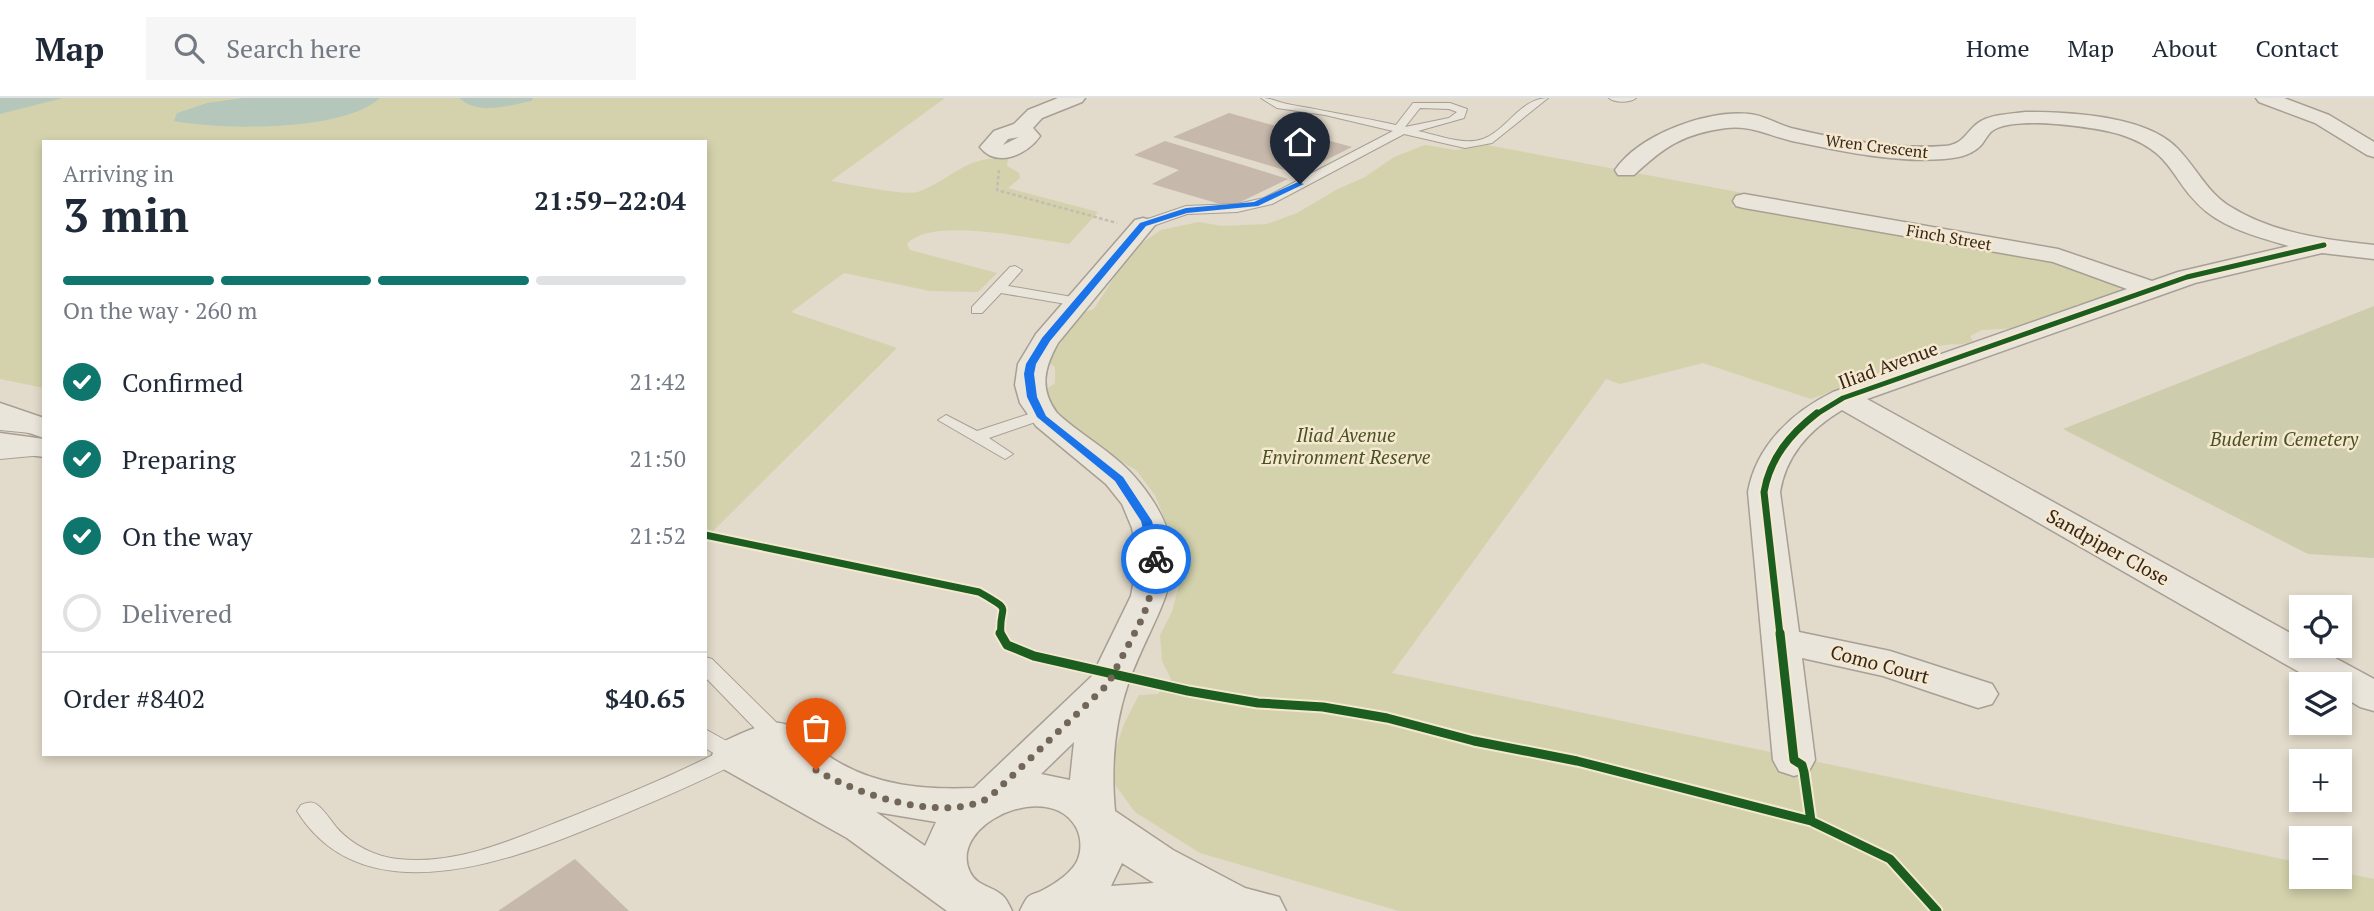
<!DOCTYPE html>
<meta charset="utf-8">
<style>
body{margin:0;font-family:"PT Serif",serif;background:#f6f6f7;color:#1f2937;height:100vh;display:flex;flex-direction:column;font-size:26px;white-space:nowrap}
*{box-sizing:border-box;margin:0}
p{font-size:23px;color:#747a83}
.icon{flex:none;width:38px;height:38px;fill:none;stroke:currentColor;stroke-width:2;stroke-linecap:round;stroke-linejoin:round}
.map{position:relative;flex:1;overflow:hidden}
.details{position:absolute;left:42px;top:42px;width:665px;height:616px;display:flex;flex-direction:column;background:#fff;border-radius:0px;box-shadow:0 4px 10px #0003}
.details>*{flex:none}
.controls{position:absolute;left:2289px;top:497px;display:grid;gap:14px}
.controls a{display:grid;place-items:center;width:63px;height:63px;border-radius:0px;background:#fff;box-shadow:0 4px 10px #0003;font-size:35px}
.pin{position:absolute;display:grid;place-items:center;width:60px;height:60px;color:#fff;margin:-72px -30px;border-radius:50% 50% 50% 0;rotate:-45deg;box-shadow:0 0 7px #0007}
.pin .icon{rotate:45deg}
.courier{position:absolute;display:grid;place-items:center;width:70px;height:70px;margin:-35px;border:5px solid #1a73e8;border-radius:50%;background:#fff;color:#222;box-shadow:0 2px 9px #0007}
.overview em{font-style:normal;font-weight:700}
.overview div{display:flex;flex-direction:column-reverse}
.overview{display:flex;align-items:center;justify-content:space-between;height:119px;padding:0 21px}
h1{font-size:46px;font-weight:700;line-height:52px}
.bar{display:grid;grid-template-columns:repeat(4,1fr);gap:10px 7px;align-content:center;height:84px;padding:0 21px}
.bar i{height:9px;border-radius:5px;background:#e0e1e3}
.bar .current{background:#0f766e}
.bar p{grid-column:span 4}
.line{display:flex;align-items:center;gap:18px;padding:0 21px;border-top:2px solid #e0e1e3}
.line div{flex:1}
ol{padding:0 21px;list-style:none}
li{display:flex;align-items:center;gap:21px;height:77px}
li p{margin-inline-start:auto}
li .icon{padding:7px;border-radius:50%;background:#0f766e;color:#fff;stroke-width:4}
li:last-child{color:#747a83}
li i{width:38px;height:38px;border:4px solid #e0e1e3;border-radius:50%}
header{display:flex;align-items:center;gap:42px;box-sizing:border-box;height:98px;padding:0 35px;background:#fff;border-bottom:2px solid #e0e1e3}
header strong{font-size:33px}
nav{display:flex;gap:38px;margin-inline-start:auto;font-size:24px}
.search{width:490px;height:63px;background:#f6f6f7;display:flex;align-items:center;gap:18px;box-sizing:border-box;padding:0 24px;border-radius:0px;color:#747a83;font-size:26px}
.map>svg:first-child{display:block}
.green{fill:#d3d2ac}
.cemetery{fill:#cdccac}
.water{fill:#b5c7bb}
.building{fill:#c6b8ab}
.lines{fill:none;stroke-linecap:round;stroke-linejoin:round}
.lane-casing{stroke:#a79f94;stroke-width:2}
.street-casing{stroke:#a79f94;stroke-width:3}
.path{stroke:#c3bcb2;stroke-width:2.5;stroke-dasharray:3.5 2.5;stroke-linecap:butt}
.lane{fill:#eae5db;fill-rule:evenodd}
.street{fill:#eae5db;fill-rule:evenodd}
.cycleway-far2-casing{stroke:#f5e8cf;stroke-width:9}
.cycleway-far1-casing{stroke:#f5e8cf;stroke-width:11}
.cycleway-casing{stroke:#f5e8cf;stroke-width:13}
.cycleway-far2{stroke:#1b5e20;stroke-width:5}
.cycleway-far1{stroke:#1b5e20;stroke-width:7}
.cycleway{stroke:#1b5e20;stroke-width:9}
.route{fill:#1a73e8}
.done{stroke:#726659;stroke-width:7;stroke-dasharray:0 12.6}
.labels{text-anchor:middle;stroke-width:5;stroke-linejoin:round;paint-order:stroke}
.far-street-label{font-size:16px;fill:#35271c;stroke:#f5e8cf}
.street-label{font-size:19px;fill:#35271c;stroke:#f5e8cf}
.park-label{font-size:19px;font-style:italic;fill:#485223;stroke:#f5e8cf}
</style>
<header>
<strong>Map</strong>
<div class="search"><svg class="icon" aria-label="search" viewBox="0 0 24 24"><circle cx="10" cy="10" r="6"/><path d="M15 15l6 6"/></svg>Search here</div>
<nav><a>Home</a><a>Map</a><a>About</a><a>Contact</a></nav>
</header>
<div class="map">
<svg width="2374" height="813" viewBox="0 0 2374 813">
<rect width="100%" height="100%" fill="#e2daca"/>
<path class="green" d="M 0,0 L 945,0 L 831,83 C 847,86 906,98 918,94 C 951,82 967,56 1008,61 L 1007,68 L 1019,75 L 1020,80 L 1008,90 L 1098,114 L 1069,146 C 1032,141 932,118 907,146 L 910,152 L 997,175 L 978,194 L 930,193 L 844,175 L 791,214 L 897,250 L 713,433 L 705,431 L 705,44 L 44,44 L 44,290 L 0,281 Z
M 1425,47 L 1456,52 L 1487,47 L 1743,95 L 1732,109 L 1770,109 L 1818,121 L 1825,125 L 1845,126 L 2040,159 L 2116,184 L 2121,194 L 2093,207 L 2076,206 L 2079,211 L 2068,217 L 2041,220 L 2019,230 L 1982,232 L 1970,238 L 1973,243 C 1962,248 1956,245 1945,247 C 1929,248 1911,255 1895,261 L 1894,265 L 1897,269 L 1811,301 L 1703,265 L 1620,286 L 1606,281 L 1392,575 L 2301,765 L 2301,779 L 2340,779 L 2340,774 L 2374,781 L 2374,813 L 1399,813 L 1200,755 L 1135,714 L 1116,688 L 1111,664 L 1124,626 L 1139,597 L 1158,596 L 1171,581 L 1162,563 L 1160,537 L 1172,514 L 1178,491 L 1178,455 L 1155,397 L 1136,372 L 1070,335 L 1041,295 L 1055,285 L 1055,269 L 1048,264 L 1079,216 L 1094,211 L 1126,161 L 1136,149 L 1161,132 L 1199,124 L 1222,128 L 1267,126 L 1297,115 L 1336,92 L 1365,79 L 1394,59 Z"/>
<path class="cemetery" d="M 2374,208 L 2374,460 L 2308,456 L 2063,331 Z"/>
<path class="water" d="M 0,0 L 63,0 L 0,16 Z
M 243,0 L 380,0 C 343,34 222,32 174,23 L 177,15 L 207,5 Z
M 459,0 L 533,0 L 532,3 C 510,7 478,18 459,0 Z"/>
<path class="building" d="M 1229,15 L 1352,49 L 1298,76 L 1173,39 Z
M 1165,43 L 1288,81 L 1230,109 L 1152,86 L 1179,72 L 1134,57 Z
M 575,761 L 629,813 L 498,813 Z"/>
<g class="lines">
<defs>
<path id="lane" d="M 1261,0 C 1272,0 1277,4 1287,6 C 1324,13 1360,19 1396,27 L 1413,5 L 1450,5 L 1467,11 L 1464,20 L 1418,33 C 1438,37 1463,48 1483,41 C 1507,32 1521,0 1548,0 L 1492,45 L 1465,50 L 1404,36 L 1272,106 L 1237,114 L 1187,116 L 1147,130 L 1139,130 L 1139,124 L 1186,108 L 1237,106 L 1264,100 L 1393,33 L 1325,17 L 1277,10 ZM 1420,10 L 1449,11 L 1457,14 L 1449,20 L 1405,29 Z
M 1609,0 L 1636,0 C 1630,5 1615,5 1609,0 Z
M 1015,168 L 1022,172 L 1008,188 L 1078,200 L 1085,204 L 1078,208 L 1001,195 L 982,215 L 972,215 L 972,209 L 1010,169 Z
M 1041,312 L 1049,317 L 1047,320 L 989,340 L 1013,356 L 1005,361 L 938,322 L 946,317 L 977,333 Z
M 0,322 L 31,325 L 39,330 L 31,335 L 0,332 Z
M 37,348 L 44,351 L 43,357 L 0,361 L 0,351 Z
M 705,559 L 712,561 L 785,633 L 788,639 L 785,645 L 777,647 L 769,645 L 705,579 Z
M 705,631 L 741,651 L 744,657 L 741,663 C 690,689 637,711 585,732 C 494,769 359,813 297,713 L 301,707 C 306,705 311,703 316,706 C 324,711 331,723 337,730 C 352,747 376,759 398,761 C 458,768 518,739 573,718 C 621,699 669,679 715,656 L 705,650 Z"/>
<path id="street" d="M 1058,0 L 1085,0 L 1082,4 L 1042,20 L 1033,30 L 1040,38 C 1028,56 997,71 980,49 L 994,33 L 1014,26 L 1028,12 ZM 1019,39 L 1003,47 L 1008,41 Z
M 2256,0 L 2284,0 L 2329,17 L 2374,44 L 2374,59 L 2367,57 L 2315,25 L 2259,4 Z
M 2025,14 C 2068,14 2145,17 2177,50 C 2196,69 2207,95 2231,109 C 2273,135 2325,142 2374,147 L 2374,161 L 2322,155 L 2195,185 L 1867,301 L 2301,541 L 2301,548 L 2313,548 L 2374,581 L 2374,613 L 2360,609 L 2340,597 L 2340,586 L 2320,586 L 1842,312 C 1810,331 1786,357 1780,394 L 1799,534 L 1890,553 L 1992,586 L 1998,596 L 1992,606 L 1978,610 L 1883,578 L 1802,560 L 1815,662 L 1809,673 L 1794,678 L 1779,673 L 1773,662 L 1748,394 C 1756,348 1792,314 1833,294 L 2127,191 L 2053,164 L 1744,110 L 1736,108 L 1733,103 L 1736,98 L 1744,96 L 2058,151 L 2152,183 L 2178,174 L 2289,148 C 2261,140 2230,132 2207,114 C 2170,84 2176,55 2122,37 C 2097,29 2014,17 1992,33 C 1988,36 1985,42 1982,46 C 1973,57 1958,60 1944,61 C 1895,65 1840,53 1792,43 C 1767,37 1751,27 1726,30 C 1683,36 1665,48 1634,77 L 1618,77 L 1615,72 C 1640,36 1707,12 1749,16 C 1764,17 1780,28 1795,31 C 1842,42 1896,52 1944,48 C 1963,47 1965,35 1978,25 C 1990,16 2011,16 2025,14 Z
M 1143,120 L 1151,122 L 1155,127 L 1058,245 C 1044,270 1039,291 1057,315 C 1083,339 1117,356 1139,384 C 1206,466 1156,506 1128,586 C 1114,627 1111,670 1115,713 L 1173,752 L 1245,790 L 1279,799 L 1286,813 L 1020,813 C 1022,809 1025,802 1028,799 C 1031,796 1038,795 1043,792 C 1055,786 1073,774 1078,761 C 1082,751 1081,738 1076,729 C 1048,680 947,727 970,774 C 977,789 994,788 1004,799 C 1007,802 1010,809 1012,813 L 947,813 L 847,740 L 718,668 L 712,657 L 718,646 C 732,640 765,623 779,625 C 799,627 817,650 833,661 C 876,688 925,692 974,690 L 1092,578 L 1131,498 L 1138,459 L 1132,430 L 1122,406 L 1106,386 L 1036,328 L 1020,305 L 1015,287 L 1018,266 L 1036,236 L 1135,122 ZM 1074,644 L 1070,682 L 1041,676 ZM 876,714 L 936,724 L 925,748 ZM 1122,765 L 1154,785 L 1111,788 Z
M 0,305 L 44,320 L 44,340 L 0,325 Z
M 0,335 L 44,341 L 44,359 L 0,353 Z"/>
</defs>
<use href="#lane" class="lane-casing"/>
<use href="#street" class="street-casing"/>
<path class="path" d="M 999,72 L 997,92 L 1117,125"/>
<use href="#lane" class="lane"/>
<use href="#street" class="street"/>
<defs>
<path id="cycleway-far2" d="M 1815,317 L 1843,300 L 2187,179 L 2324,147"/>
<path id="cycleway-far1" d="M 705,437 L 979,494 C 1016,515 998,505 1001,537
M 1780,537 L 1764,394 C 1770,360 1790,336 1817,315"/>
<path id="cycleway" d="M 1000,535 L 1007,547 L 1034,558 L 1188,593 L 1258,605 L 1323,609 L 1387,620 L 1474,643 L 1577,663 L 1811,723 L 1890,761 L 1937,813
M 1780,535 L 1794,662 L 1802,667 L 1804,674 L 1811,723"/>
</defs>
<use href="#cycleway-far2" class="cycleway-far2-casing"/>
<use href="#cycleway-far1" class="cycleway-far1-casing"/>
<use href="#cycleway" class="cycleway-casing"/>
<use href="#cycleway-far2" class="cycleway-far2"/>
<use href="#cycleway-far1" class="cycleway-far1"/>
<use href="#cycleway" class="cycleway"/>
</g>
<path class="route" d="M 1298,84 L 1304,86 L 1258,108 L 1187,115 L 1146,128 L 1050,243 L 1036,266 L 1034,276 L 1037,299 L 1046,318 L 1123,379 L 1152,423 L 1162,461 L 1160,464 L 1151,464 L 1141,423 L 1115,383 L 1037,319 L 1027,299 L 1024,276 L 1026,266 L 1042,240 L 1140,125 L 1186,110 L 1254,104 Z"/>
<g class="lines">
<path class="done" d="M 816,672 C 858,697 945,726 990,699 L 1108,586 L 1143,519 L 1152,492 L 1156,461"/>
</g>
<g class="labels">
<g class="far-street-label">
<text transform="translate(1877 48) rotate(7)" y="6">Wren Crescent</text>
<text transform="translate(1949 139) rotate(10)" y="6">Finch Street</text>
</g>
<g class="street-label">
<text transform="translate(1888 267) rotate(-20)" y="7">Iliad Avenue</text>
<text transform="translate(2108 449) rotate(29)" y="7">Sandpiper Close</text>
<text transform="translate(1880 566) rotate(15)" y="7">Como Court</text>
</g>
<g class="park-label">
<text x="1346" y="344">Iliad Avenue<tspan x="1346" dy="22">Environment Reserve</tspan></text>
<text x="2284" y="348">Buderim Cemetery</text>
</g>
</g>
</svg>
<div class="controls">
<a><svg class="icon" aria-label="locate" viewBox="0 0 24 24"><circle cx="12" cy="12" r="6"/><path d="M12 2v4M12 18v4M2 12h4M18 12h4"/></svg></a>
<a><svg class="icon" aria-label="layers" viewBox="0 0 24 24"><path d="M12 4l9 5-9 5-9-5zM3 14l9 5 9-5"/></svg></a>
<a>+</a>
<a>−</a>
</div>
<div class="pin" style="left:816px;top:672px;background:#ea580c"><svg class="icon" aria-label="bag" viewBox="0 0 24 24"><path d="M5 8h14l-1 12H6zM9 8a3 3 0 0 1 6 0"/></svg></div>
<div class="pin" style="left:1300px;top:86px;background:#1f2937"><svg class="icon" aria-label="home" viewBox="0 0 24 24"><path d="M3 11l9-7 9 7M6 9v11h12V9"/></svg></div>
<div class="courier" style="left:1156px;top:461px"><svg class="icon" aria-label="bike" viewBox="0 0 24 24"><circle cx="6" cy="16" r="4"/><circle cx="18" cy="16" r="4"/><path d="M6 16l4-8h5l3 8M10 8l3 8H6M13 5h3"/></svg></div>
<section class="details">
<div class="overview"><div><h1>3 min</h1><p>Arriving in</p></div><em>21:59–22:04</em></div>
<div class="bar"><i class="current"></i><i class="current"></i><i class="current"></i><i></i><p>On the way · 260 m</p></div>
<ol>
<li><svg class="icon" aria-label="check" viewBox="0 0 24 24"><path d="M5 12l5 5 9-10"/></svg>Confirmed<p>21:42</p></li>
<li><svg class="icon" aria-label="check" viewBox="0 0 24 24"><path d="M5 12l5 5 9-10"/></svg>Preparing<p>21:50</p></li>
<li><svg class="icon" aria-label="check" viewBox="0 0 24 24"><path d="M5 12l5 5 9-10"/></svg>On the way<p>21:52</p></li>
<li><i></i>Delivered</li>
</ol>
<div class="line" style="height:91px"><div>Order #8402</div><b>$40.65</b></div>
</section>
</div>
